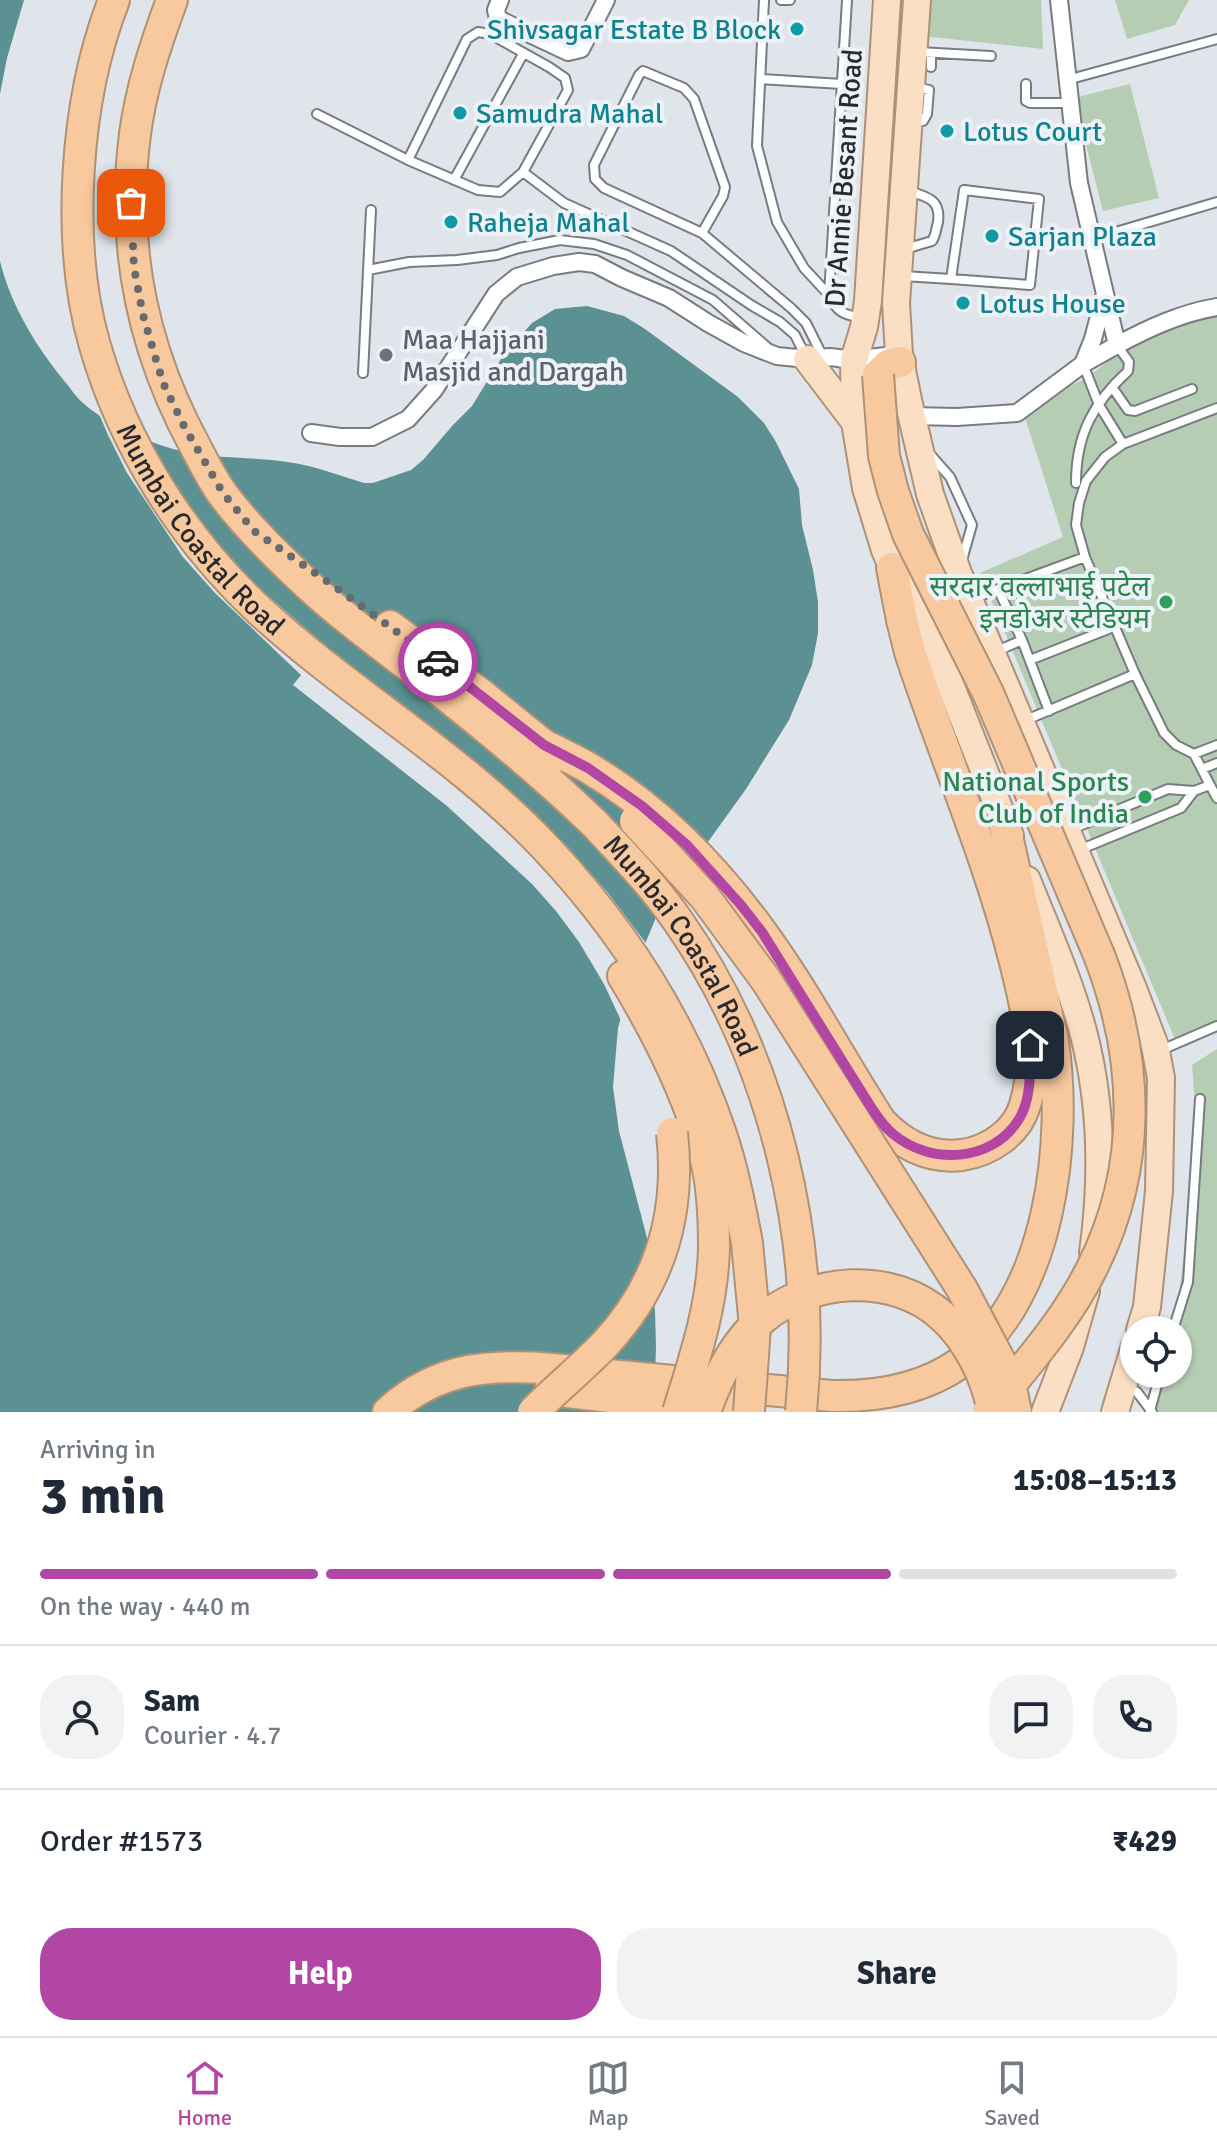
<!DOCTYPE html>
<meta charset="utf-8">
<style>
body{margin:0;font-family:Signika,"Noto Sans Devanagari",sans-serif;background:#f2f2f3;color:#1f2937;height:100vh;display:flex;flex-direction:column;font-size:30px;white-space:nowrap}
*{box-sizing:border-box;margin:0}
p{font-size:26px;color:#747a83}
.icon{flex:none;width:44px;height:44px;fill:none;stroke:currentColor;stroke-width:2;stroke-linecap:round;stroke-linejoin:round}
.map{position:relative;height:1412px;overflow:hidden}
.side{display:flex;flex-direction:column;background:#fff;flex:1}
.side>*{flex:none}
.buttons{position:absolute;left:1120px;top:1316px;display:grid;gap:16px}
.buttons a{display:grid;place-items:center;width:72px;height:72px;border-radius:50%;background:#fff;box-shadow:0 2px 6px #0004;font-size:40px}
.pin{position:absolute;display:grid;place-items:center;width:68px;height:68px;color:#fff;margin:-34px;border-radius:16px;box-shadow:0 4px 12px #0006}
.courier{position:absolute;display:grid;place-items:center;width:80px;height:80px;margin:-40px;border:6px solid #b346a4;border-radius:50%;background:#fff;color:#222;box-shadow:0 2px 10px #0007}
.head em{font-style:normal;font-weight:700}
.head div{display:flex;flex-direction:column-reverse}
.head{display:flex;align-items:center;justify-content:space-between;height:136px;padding:0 40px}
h1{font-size:52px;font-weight:700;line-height:60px}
.bar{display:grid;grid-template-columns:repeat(4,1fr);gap:12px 8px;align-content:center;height:96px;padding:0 40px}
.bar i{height:10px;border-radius:6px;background:#e0e1e3}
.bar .current{background:#b346a4}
.bar p{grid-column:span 4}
.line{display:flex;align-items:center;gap:20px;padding:0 40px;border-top:2px solid #e0e1e3}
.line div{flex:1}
.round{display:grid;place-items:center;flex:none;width:84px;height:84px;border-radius:32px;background:#f2f2f3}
.button{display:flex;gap:16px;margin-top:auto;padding:16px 40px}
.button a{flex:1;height:92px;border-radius:32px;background:#b346a4;color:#fff;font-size:32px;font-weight:700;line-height:92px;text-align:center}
.button a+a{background:#f2f2f3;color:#1f2937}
.tabs{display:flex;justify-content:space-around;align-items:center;height:112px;border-top:2px solid #e0e1e3;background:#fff;font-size:22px;color:#747a83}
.tabs a{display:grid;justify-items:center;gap:4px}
.tabs .current{color:#b346a4}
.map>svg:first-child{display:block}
.green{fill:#b5cdb3}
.water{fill:#5b9192}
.pier{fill:#dfe5ea}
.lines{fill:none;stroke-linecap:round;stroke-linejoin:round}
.service-casing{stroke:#777c81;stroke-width:12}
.minor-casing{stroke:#777c81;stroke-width:20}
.primary-casing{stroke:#af9176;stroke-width:30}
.motorway-casing{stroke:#af9176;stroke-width:34}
.service{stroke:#fff;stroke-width:8}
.minor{stroke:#fff;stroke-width:16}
.primary{stroke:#fbdfc5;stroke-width:26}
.motorway{stroke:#f8c99e;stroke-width:30}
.motorway-bridge-casing{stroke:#af9176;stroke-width:34;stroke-linecap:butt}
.motorway-bridge{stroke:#f8c99e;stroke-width:30}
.done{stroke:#686b6e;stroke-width:8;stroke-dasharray:0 14.4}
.route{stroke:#b346a4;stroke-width:10}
.culture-dot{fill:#0f9aa8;stroke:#edf2f8;stroke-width:3}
.worship-dot{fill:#6b7280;stroke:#edf2f8;stroke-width:3}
.leisure-dot{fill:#2e9e5b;stroke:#edf2f8;stroke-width:3}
.labels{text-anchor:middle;stroke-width:8;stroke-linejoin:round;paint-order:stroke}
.culture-label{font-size:28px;fill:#0d838f;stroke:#edf2f8;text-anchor:start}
.street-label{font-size:28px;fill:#282a2c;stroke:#edf2f8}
.worship-label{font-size:28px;fill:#5b616d;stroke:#edf2f8;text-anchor:start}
.leisure-label{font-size:28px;fill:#27864d;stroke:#edf2f8;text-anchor:end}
</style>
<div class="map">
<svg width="1217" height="1412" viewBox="0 0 1217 1412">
<rect width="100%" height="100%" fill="#dfe5ea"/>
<path class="green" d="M 924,0 L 1041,0 L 1043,49 L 922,36 Z
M 1115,0 L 1189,0 L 1175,25 L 1127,39 Z
M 1130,84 L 1159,198 L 1103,211 L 1074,98 Z
M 1217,307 L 1217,1021 L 1177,1044 L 980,573 L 1063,537 L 1022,408 L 1085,379 L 1149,330 Z
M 1217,1049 L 1217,1412 L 1147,1412 L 1147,1400 L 1155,1374 L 1178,1374 L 1178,1330 L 1168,1330 L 1179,1293 L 1198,1147 L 1192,1065 Z"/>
<path class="water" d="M 0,0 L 24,0 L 7,58 L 0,94 Z
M 0,261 C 11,306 37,348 66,383 C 71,389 76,397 82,402 C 103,422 145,441 173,449 C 213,460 254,456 294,463 C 318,467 341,476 364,483 L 373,483 L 411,470 L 423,460 L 453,425 L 472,406 L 504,354 L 532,323 L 555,309 L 587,306 L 624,316 L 645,329 L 738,397 L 764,423 L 776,442 L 799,489 L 802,525 L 813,570 L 818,602 L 818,633 L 812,665 L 789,720 L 746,789 L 659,910 L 634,971 L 618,1028 L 613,1087 L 619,1131 L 647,1238 L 655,1311 L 656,1347 L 654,1412 L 0,1412 Z"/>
<path class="pier" d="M 96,407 L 109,416 L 147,435 L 157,455 L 183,496 L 211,536 L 251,581 L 325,645 L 508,792 L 569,848 L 608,893 L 648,946 L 638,972 L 623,1025 L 604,984 L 579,942 L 556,911 L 532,884 L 447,806 L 293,685 L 301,675 L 215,593 L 183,557 L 127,473 L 108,435 Z"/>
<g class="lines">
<defs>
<path id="service" d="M 764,0 L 757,146 L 777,222 L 804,268 L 829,295
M 781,0 L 790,0
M 847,0 L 829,295 C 836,311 844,316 862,317
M 478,32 L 490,34 L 549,67 L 565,78 L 568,90 L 523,172 L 500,192 L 478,190 L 408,160 L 467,39 Z
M 918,52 L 991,56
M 931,67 L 931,53
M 760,79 L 842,84
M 1067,80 L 1217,39
M 1026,84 L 1026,101 L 1030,103 L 1069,103
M 317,114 L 408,160
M 911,121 L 923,121 L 927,114 L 929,90 L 916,87
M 523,172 L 564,203 L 671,251 L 751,305 L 780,322 L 795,335 L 806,357
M 454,180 L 523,54
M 702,233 L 723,196 L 725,187 L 694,99 L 684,88 L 643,71 L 639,75 L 594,165 L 595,179 L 604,188 L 702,233 L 791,308 L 806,323 L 823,357
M 1092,239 L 1217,202
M 905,249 L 932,241 C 936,235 936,229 938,222 C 941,199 927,197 909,191
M 368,270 L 409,262 L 457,260 L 497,255 L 519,248 L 560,240 L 594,244 L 627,255 L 713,300 L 767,347
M 903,276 L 951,279 L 964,190 L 1039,199 L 1030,285 L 951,279
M 1083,364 L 1099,405 L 1123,444
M 363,373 L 371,210
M 1112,387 L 1128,410 L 1135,411 L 1192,389
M 1217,408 L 1123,444 L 1105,457 L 1086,481 L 1079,503 L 1076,525 L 1085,557 L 1135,674 L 1164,733 L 1176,745 L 1194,754 L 1217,745
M 928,452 L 950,477 L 972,525 L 962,560
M 1076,483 C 1076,435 1093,403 1128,371 L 1129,362 L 1117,345
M 998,589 L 1022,640 L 1049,711
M 974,598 L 1085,557
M 997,651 L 1022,640
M 1030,660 L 1116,626
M 1026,720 L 1135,674
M 1194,754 L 1210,785
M 1202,769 L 1217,763
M 1072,829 L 1168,789 L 1194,791 L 1210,785 L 1217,798
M 1079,850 L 1181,808 L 1194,791
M 1159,1051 L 1217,1026
M 1173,1330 L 1188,1282 L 1200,1099
M 1128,1387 L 1137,1392 L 1152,1412
M 1150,1411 L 1160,1374"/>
<path id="minor" d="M 500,0 L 496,10 L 498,19 L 568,52 L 581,49 L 606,0
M 1117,345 C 1149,328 1181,313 1217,307
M 1083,364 L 1093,339 L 1104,297
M 912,416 L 957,417 L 1017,413 L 1083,364 L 1117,345 L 1079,183 L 1059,0
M 311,433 L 340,437 L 372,437 L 408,419 L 434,390 L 496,294 L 517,277 L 553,266 L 579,262 L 595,264 L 622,278 L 669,298 L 708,323 L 744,343 L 777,356 L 807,359 L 830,357 L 854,360 L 893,355"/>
<path id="primary" d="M 887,0 L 868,301 L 864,327 L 854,360 L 855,422 L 866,488 L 885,550 L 899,583 L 948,679 L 1010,836
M 917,0 L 896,303 L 899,355 L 908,400 L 930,494 L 958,573 L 1132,986 L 1155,1046 L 1161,1078 L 1159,1191 L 1147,1307 L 1140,1330
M 807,359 L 855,422
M 1027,880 C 1047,931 1070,981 1084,1035 C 1102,1106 1103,1180 1093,1253
M 1045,1412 L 1070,1347 L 1086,1291
M 1115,1412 L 1134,1349"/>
<g id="motorway">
<path id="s1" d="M 114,0 C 75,100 65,243 95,346 C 124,446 183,539 259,610 C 350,694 462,758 547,849 C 624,931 685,1027 721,1134 C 733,1170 740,1206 747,1243"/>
<path d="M 172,0 C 156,43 141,88 135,134 C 121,244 141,346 194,444 C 203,461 212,480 224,496 C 248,528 278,557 307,584 C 341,616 379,643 415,671 C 477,720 538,769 595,824"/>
<path d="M 878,375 L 888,365 L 900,362"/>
<path d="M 390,626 L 482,695 L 557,756"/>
<path d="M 544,745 C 558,752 573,759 587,767 C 655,807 714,867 760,930 C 805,991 840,1059 881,1122 C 903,1145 929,1159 962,1155 C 989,1151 1017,1133 1025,1105 C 1039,1061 1026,1005 1015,962 C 988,855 944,756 910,652 L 902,620 L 892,568"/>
<path d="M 623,976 C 657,1032 688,1093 705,1156 C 713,1185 714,1217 714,1247"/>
<path d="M 550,1390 L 738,1412"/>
<path d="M 388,1412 C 411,1391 438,1377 468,1371 C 517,1362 571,1371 620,1376 C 691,1383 761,1389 832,1396 C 877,1397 923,1389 960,1363 C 1051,1300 1069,1137 1052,1036 L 1003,818"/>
</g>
</defs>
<use href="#service" class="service-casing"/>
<use href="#minor" class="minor-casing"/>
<use href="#primary" class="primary-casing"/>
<use href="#motorway" class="motorway-casing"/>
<use href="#service" class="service"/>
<use href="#minor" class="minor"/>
<use href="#primary" class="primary"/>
<use href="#motorway" class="motorway"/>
<defs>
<g id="motorway-bridge">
<path d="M 878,375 L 884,456 L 893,491 L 908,534 L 989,695 L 1099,955 C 1139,1058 1143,1167 1092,1268 C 1066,1321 1025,1366 988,1412"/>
<path d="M 635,821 L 704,896 L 766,980 L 962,1289 L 1009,1378 L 1016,1412"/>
<path id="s2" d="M 595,824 C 624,855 654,886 678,921 C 775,1060 818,1244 801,1412"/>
<path d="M 747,1243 L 755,1327 L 749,1412"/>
<path d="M 533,1412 C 556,1389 582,1368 605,1344 C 661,1284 681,1213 672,1133"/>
<path d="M 678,1412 C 695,1358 713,1304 714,1247"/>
<path d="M 705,1412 C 717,1378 734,1342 762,1319 C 811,1278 892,1271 942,1316 C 968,1339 987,1378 993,1412"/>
</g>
</defs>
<use href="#motorway-bridge" class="motorway-bridge-casing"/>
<use href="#motorway-bridge" class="motorway-bridge"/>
</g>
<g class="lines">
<path class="done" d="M 131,203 L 134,268 L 143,315 L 157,363 L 164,385 L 185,428 L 223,493 L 254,531 L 337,588 L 438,662"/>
<path class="route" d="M 438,662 L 544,745 L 588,768 L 642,806 L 687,845 L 741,905 L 762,932 L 869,1104 C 876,1115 883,1126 893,1134 C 930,1165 992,1163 1019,1119 C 1032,1098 1030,1069 1030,1045"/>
</g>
<g class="culture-dot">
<circle cx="797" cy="29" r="8"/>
<circle cx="460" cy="113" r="8"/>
<circle cx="947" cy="131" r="8"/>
<circle cx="451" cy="222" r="8"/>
<circle cx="992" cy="236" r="8"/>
<circle cx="963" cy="303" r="8"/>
</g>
<circle class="worship-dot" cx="386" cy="355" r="8"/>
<g class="leisure-dot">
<circle cx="1166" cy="602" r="8"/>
<circle cx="1145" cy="797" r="8"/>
</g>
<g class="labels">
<g class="culture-label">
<text x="781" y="39" text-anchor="end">Shivsagar Estate B Block</text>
<text x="476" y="123">Samudra Mahal</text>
<text x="963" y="141">Lotus Court</text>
<text x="467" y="232">Raheja Mahal</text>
<text x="1008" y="246">Sarjan Plaza</text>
<text x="979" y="313">Lotus House</text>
</g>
<g class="street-label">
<text transform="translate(843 178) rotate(-86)" y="10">Dr Annie Besant Road</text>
<text dy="10" stroke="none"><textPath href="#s1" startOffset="566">Mumbai Coastal Road</textPath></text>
<text dy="10" stroke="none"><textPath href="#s2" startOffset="150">Mumbai Coastal Road</textPath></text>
</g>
<g class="worship-label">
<text x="402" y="349">Maa Hajjani<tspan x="402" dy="32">Masjid and Dargah</tspan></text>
</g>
<g class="leisure-label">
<text x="1150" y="596">सरदार वल्लाभाई पटेल<tspan x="1150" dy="32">इनडोअर स्टेडियम</tspan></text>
<text x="1129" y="791">National Sports<tspan x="1129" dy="32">Club of India</tspan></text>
</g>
</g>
</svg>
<div class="buttons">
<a><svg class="icon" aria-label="locate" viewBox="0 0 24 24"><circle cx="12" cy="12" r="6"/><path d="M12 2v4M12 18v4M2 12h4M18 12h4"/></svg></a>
</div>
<div class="pin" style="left:131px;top:203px;background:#ea580c"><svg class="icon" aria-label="bag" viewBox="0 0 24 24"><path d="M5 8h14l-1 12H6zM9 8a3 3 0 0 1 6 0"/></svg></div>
<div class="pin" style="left:1030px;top:1045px;background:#1f2937"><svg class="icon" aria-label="home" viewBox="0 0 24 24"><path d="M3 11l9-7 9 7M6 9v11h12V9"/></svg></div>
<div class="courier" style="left:438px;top:662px"><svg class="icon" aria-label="car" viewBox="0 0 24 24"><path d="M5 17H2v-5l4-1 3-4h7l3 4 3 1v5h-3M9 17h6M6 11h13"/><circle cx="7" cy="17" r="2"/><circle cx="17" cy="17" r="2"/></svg></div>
</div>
<section class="side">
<div class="head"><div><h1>3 min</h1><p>Arriving in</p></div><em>15:08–15:13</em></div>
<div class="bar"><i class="current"></i><i class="current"></i><i class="current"></i><i></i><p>On the way · 440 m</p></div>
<div class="line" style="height:144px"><a class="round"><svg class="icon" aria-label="person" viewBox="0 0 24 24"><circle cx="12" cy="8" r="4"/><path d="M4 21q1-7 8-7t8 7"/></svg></a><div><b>Sam</b><p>Courier · 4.7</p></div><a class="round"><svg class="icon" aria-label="chat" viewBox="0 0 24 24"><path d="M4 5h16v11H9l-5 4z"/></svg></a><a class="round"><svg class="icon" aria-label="phone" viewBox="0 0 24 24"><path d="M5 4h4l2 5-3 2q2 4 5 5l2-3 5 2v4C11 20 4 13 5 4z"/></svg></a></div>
<div class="line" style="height:104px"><div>Order #1573</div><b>₹429</b></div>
<div class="button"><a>Help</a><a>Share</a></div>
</section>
<nav class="tabs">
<a class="current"><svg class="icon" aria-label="home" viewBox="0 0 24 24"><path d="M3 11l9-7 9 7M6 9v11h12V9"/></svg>Home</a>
<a><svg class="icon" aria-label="map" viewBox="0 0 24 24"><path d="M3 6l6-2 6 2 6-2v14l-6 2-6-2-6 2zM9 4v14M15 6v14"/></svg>Map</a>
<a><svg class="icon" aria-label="saved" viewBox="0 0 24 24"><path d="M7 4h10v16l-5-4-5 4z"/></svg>Saved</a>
</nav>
